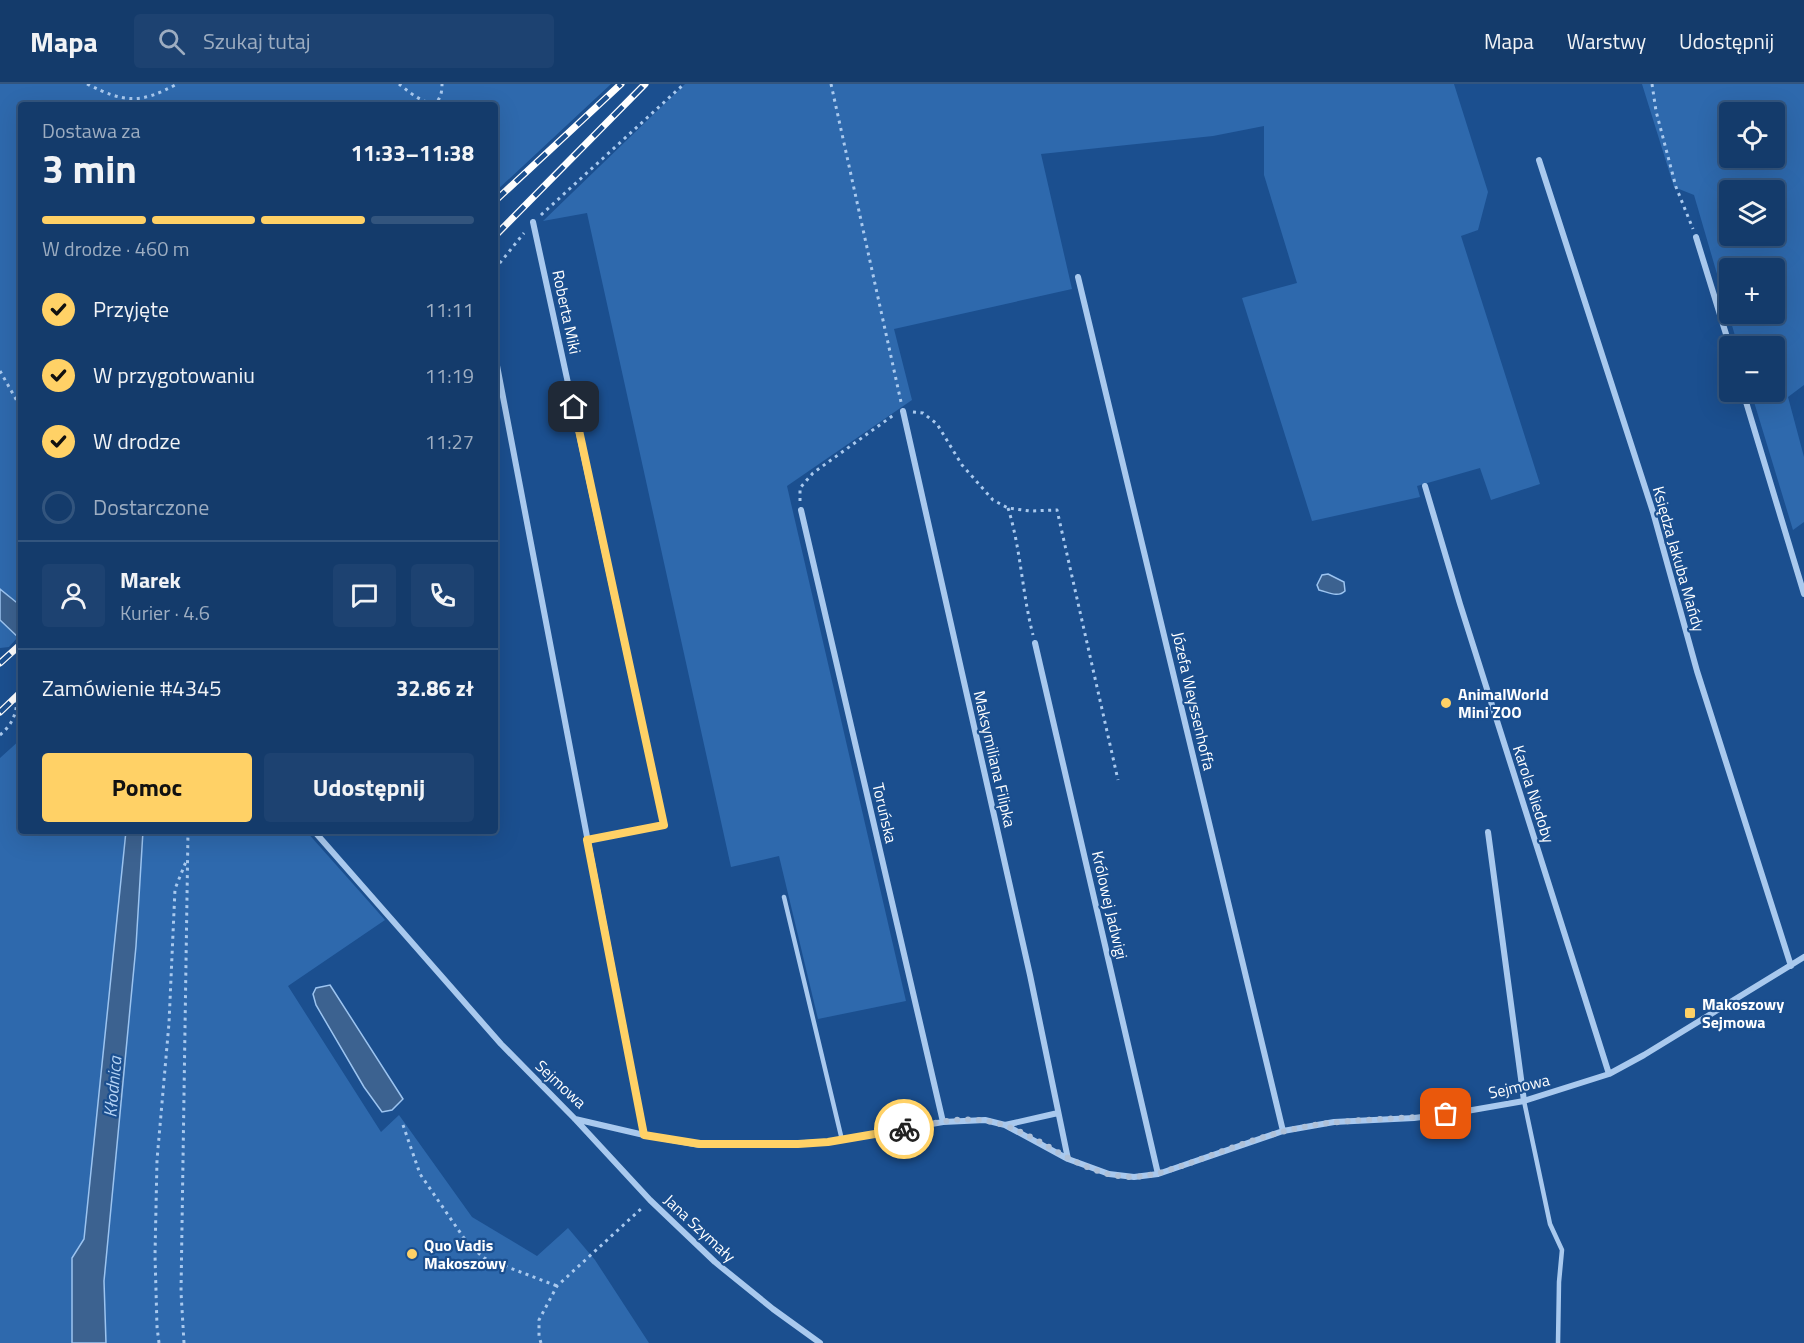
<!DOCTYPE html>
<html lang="pl">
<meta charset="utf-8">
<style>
body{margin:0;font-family:"Titillium Web",sans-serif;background:#1d4271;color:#f1f3f6;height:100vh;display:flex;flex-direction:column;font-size:22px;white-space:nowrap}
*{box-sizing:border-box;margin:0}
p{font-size:20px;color:#9dadc1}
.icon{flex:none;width:33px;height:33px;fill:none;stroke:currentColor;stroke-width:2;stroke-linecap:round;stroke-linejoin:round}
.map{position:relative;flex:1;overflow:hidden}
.side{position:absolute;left:18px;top:18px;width:480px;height:732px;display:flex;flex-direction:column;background:#143b6b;border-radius:6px;box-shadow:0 6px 24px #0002,0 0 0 2px #33557e}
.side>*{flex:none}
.fabs{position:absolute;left:1719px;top:18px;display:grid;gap:12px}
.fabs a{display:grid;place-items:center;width:66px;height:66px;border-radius:6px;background:#143b6b;box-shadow:0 6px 24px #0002,0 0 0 2px #33557e;font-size:30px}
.pin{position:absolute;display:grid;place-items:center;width:51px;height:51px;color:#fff;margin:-26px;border-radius:12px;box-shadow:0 3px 9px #0006}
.courier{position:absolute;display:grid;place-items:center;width:60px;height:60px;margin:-30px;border:4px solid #ffd166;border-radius:50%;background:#fff;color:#222;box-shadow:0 2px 8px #0007}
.head em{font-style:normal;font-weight:700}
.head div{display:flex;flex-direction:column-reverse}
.head{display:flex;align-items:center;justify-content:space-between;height:102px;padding:0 24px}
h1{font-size:39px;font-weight:700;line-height:45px}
.bar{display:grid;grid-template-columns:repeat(4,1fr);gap:9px 6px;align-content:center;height:72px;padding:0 24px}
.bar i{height:8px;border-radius:4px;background:#33557e}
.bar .on{background:#ffd166}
.bar p{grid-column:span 4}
.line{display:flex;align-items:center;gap:15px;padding:0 24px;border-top:2px solid #33557e}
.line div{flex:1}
.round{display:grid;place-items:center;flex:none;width:63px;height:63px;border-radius:6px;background:#1d4271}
ol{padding:0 24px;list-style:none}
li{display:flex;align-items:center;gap:18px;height:66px}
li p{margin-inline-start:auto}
li .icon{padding:6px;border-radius:50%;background:#ffd166;color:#111;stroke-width:4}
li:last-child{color:#9dadc1}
li i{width:33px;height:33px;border:3px solid #33557e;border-radius:50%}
.cta{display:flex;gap:12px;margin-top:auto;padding:12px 24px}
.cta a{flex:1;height:69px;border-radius:6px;background:#ffd166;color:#111;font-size:24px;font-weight:700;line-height:69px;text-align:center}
.cta a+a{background:#1d4271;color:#f1f3f6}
header{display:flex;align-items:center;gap:36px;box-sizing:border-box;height:84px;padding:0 30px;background:#143b6b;border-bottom:2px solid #33557e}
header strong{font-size:28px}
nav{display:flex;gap:33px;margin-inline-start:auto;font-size:21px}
.search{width:420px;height:54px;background:#1d4271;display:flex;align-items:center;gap:15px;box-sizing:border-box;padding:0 21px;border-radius:6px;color:#9dadc1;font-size:22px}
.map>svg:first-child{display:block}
.green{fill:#2e69ad;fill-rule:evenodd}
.water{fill:#3c6290;stroke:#9cc4f0;stroke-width:1.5}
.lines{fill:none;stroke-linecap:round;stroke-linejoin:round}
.path{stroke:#a9c9ee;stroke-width:3;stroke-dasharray:3 4.5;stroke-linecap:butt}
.service{stroke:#a9c9ee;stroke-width:4.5}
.minor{stroke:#a9c9ee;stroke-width:6}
.rail-casing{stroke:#fff;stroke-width:7}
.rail{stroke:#1b4f8f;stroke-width:4.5;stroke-dasharray:14;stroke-linecap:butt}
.done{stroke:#afc1d8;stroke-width:6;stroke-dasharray:0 10.8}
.route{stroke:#ffd166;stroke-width:8}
.poi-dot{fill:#ffd166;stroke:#1b4f8f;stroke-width:2}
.labels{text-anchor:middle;stroke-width:4.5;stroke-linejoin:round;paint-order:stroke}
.street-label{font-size:16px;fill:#fff;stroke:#1b4f8f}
.poi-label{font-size:16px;font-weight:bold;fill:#fff;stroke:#1b4f8f;text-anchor:start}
.water-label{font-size:18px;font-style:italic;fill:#b5d3f5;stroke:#1b4f8f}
</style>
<header>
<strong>Mapa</strong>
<div class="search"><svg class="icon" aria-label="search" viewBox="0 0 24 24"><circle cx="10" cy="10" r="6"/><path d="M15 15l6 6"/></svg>Szukaj tutaj</div>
<nav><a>Mapa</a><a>Warstwy</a><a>Udostępnij</a></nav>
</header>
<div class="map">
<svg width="1804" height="1259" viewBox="0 0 1804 1259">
<rect width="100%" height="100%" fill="#1b4f8f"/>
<path class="green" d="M 0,0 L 611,0 L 495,108 L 495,21 L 21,21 L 21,522 L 0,505 Z
M 685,0 L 1454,0 L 1488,108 L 1478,146 L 1461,152 L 1540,400 L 1491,416 L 1480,384 L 1417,402 L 1420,413 L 1312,437 L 1242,214 L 1297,199 L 1264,91 L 1264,42 L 1213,52 L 1041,70 L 1072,205 L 894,245 L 912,316 L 787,402 L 906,917 L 818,935 L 779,772 L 731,783 L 587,129 L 543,137 Z
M 1642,0 L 1804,0 L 1804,301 L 1788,313 L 1804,373 L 1804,438 L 1793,446 L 1751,308 L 1774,308 L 1774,262 L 1738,262 L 1694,111 L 1674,103 ZM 1730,28 L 1774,28 L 1774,74 L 1730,74 ZM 1774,106 L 1774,152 L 1730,152 L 1730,106 ZM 1730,184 L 1774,184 L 1774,230 L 1730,230 Z
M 0,536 L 18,553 L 9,563 L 0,564 Z
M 21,655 L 21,747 L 126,747 L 84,1155 L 72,1174 L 72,1259 L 0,1259 L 0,674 Z
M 143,747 L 306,747 L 385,836 L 288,902 L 381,1048 L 399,1031 L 472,1133 L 537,1172 L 568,1144 L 595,1176 L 649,1259 L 106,1259 L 104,1197 L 136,862 Z"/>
<path class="water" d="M 1328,490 L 1344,498 L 1345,507 C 1338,514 1328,508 1319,506 L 1317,501 L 1322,491 Z
M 0,505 L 21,522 L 21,556 L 0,536 Z
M 126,747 L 143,747 L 136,862 L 104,1197 L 106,1259 L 72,1259 L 72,1174 L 84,1155 Z
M 330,901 L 403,1015 L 392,1026 L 382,1028 L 364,1003 L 316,921 L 313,910 L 316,904 Z"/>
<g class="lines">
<path class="path" d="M 87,0 C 125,19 140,20 177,0
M 399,0 C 413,11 442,36 442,0
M 831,0 L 901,318
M 1652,0 L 1656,27 L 1676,103 L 1693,145
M 541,131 L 684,0
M 495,185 L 524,149
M 0,287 L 21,324
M 913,328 L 923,329 L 937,340 L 962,381 L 993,416 L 1008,424 L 1030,427 L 1057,426 L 1118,696
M 800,417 L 800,404 L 813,389 L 895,330
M 1008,424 C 1021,465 1022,509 1033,551
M 0,651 C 13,640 17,629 17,612
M 403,1041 L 420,1090 L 468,1160 L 484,1174 L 557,1202
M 159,1259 L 157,1243 L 155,1171 L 157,1076 L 169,939 L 175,805 L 187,775
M 184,1259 L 181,1208 L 188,747
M 541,1259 L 539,1252 L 539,1236 L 557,1202 L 643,1123"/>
<path class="service" d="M 784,813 L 842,1056
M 1524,1017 L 1550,1140 L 1562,1166 L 1559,1198 L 1558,1259"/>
<path class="minor" d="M 1539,76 L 1653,428 L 1697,587 L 1791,882
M 533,138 L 664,741 L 587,756
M 1696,153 L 1730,263
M 1078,193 L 1283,1047
M 495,271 L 644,1051
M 1743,308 L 1804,510
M 903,327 L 1030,891 L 1068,1075
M 1425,402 L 1460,520 L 1609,990
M 801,426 L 943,1038
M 1035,559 L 1158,1090
M 314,747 L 501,960 L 575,1035 L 650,1116 L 715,1178 L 773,1225 L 820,1259
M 1488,748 L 1524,1017
M 575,1035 L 644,1051 L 700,1061 L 755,1061 L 828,1058 L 943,1038 L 985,1036 L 1005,1041 L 1068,1075 L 1109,1090 L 1134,1093 L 1158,1090 L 1283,1047 L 1334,1038 L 1414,1034 L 1461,1028 L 1524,1017 L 1609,990 L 1644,971 L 1804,873
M 1005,1041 L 1058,1029"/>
<defs>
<path id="rail" d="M 495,117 L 621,0
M 495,152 L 645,0
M 0,579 L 21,560
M 0,628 L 21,608"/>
</defs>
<use href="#rail" class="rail-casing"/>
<use href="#rail" class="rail"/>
</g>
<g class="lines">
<path class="done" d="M 904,1045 C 930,1040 959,1032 986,1037 C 1039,1045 1077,1094 1134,1093 C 1152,1092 1170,1086 1187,1080 C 1218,1069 1250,1056 1282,1048 C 1335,1033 1392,1037 1446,1030"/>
<path class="route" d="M 574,323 L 664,741 L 587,756 L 644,1051 L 700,1060 L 798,1060 L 828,1058 L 904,1045"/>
</g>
<g class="poi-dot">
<circle cx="1446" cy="619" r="6"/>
<rect x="1684" y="923" width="12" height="12" rx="3"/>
<circle cx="412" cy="1170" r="6"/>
</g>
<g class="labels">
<g class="street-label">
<text transform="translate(567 228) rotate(78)" y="6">Roberta Miki</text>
<text transform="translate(1679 475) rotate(74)" y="6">Księdza Jakuba Mańdy</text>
<text transform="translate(1194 617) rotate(77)" y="6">Józefa Weyssenhoffa</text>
<text transform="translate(995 675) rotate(77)" y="6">Maksymiliana Filipka</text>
<text transform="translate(1534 710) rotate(72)" y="6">Karola Niedoby</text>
<text transform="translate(885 729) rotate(77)" y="6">Toruńska</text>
<text transform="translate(1110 821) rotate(77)" y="6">Królowej Jadwigi</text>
<text transform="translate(561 1000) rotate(43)" y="6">Sejmowa</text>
<text transform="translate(1519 1002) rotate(-13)" y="6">Sejmowa</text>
<text transform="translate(700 1144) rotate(43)" y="6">Jana Szymały</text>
</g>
<g class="poi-label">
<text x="1458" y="616">AnimalWorld<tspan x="1458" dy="18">Mini ZOO</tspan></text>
<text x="1702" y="926">Makoszowy<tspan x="1702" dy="18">Sejmowa</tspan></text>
<text x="424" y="1167">Quo Vadis<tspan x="424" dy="18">Makoszowy</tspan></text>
</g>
<g class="water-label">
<text transform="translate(113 1003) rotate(-85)" y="6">Kłodnica</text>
</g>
</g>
</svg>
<div class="fabs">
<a><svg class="icon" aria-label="locate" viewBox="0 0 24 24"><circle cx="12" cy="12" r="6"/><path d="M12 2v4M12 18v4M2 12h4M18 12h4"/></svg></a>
<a><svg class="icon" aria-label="layers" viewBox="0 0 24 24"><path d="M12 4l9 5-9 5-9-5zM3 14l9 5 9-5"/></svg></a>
<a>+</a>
<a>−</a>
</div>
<div class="pin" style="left:1446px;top:1030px;background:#ea580c"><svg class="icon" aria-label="bag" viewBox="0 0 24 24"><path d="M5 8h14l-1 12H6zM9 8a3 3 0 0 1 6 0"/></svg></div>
<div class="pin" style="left:574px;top:323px;background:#1f2937"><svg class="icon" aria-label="home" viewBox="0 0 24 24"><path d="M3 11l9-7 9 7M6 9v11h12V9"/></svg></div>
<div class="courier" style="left:904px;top:1045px"><svg class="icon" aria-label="bike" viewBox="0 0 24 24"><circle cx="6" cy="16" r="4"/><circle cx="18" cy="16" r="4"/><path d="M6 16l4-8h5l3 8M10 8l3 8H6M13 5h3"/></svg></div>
<section class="side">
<div class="head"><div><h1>3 min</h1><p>Dostawa za</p></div><em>11:33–11:38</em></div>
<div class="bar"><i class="on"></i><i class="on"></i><i class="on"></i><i></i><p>W drodze · 460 m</p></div>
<ol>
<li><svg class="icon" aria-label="check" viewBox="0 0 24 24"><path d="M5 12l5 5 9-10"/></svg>Przyjęte<p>11:11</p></li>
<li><svg class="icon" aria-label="check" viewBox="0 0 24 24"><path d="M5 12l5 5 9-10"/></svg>W przygotowaniu<p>11:19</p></li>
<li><svg class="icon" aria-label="check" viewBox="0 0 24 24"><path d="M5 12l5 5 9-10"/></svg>W drodze<p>11:27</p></li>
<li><i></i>Dostarczone</li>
</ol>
<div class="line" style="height:108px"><a class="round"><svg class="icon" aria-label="person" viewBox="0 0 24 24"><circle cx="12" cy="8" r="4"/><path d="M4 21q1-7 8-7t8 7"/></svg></a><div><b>Marek</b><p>Kurier · 4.6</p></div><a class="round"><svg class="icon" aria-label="chat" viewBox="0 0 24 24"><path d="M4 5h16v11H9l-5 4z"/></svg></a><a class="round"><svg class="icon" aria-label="phone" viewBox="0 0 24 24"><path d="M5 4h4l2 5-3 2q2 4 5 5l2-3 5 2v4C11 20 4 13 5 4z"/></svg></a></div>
<div class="line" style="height:78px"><div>Zamówienie #4345</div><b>32.86 zł</b></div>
<div class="cta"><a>Pomoc</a><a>Udostępnij</a></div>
</section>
</div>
